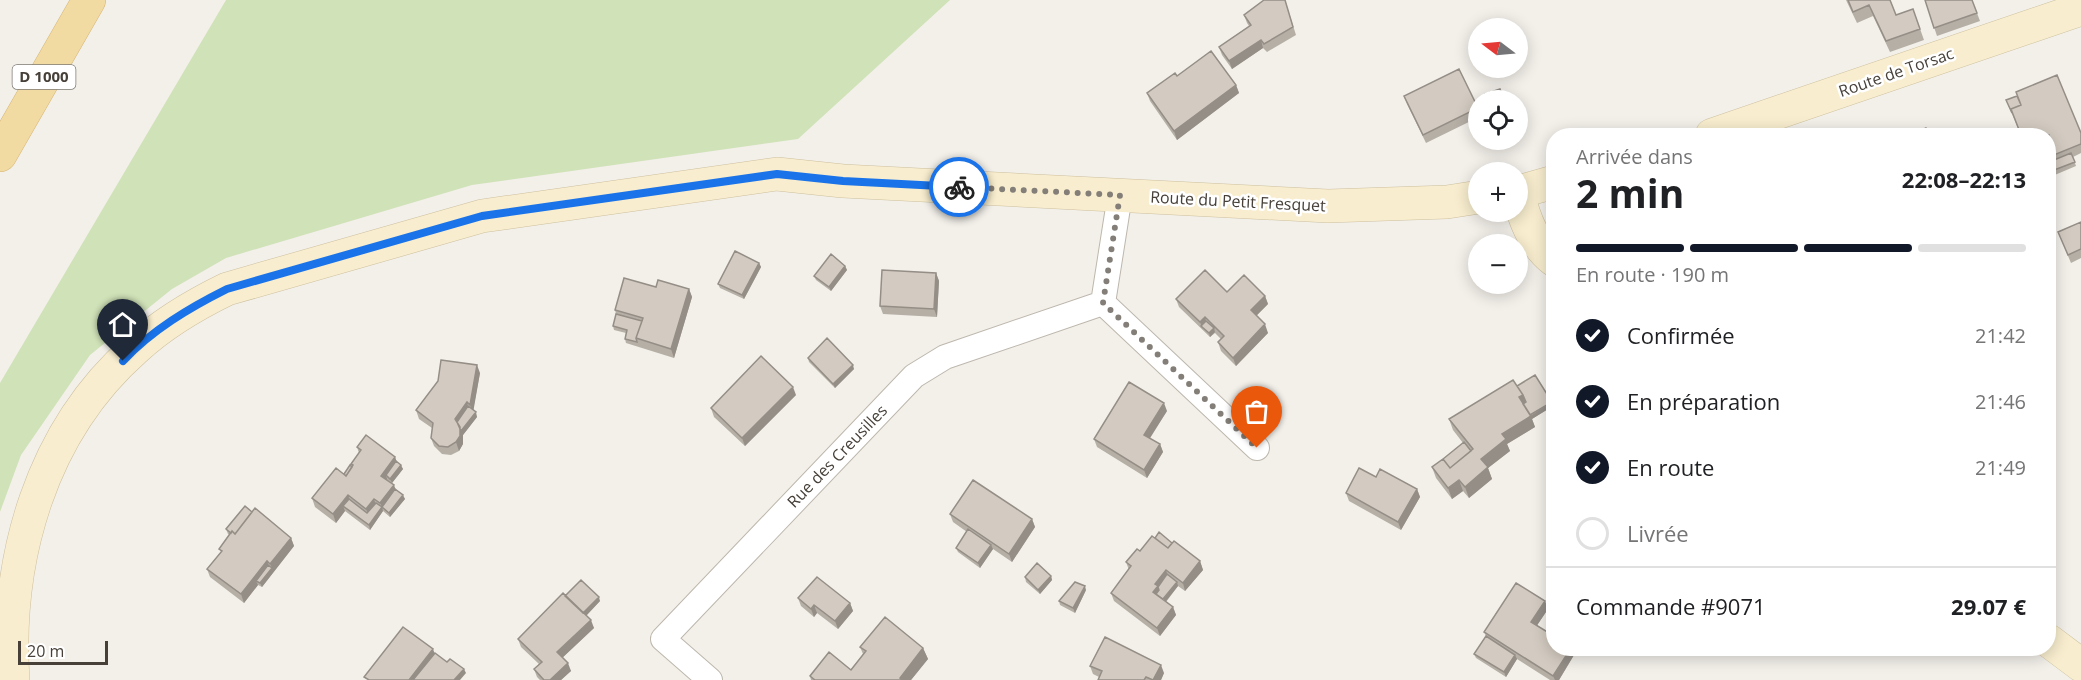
<!DOCTYPE html>
<html lang="fr">
<meta charset="utf-8">
<style>
body{margin:0;font-family:"Open Sans",sans-serif;background:#f6f6f6;color:#202124;height:100vh;display:flex;flex-direction:column;font-size:22px;white-space:nowrap}
*{box-sizing:border-box;margin:0}
p{font-size:20px;color:#757577}
.icon{flex:none;width:33px;height:33px;fill:none;stroke:currentColor;stroke-width:2;stroke-linecap:round;stroke-linejoin:round}
.map{position:relative;flex:1;overflow:hidden}
.drawer{position:absolute;left:1546px;top:128px;width:510px;height:528px;display:flex;flex-direction:column;background:#fff;border-radius:24px;box-shadow:0 3px 15px #0003}
.drawer>*{flex:none}
.needle{width:39px;rotate:286deg}
.controls{position:absolute;left:1468px;top:18px;display:grid;gap:12px}
.controls a{display:grid;place-items:center;width:60px;height:60px;border-radius:50%;background:#fff;box-shadow:0 3px 15px #0003;font-size:30px}
.scale{position:absolute;left:18px;bottom:15px;width:90px;box-sizing:border-box;padding-left:6px;border:3px solid #464039;border-top:0;font-size:16px;line-height:21px;white-space:nowrap;color:#464039;-webkit-text-stroke:4px #fff;paint-order:stroke}
.pin{position:absolute;display:grid;place-items:center;width:51px;height:51px;color:#fff;margin:-62px -26px;border-radius:50% 50% 50% 0;rotate:-45deg;box-shadow:0 0 6px #0007}
.pin .icon{rotate:45deg}
.courier{position:absolute;display:grid;place-items:center;width:60px;height:60px;margin:-30px;border:4px solid #1a73e8;border-radius:50%;background:#fff;color:#222;box-shadow:0 2px 8px #0007}
.head em{font-style:normal;font-weight:700}
.head div{display:flex;flex-direction:column-reverse}
.head{display:flex;align-items:center;justify-content:space-between;height:102px;padding:0 30px}
h1{font-size:39px;font-weight:700;line-height:45px}
.bar{display:grid;grid-template-columns:repeat(4,1fr);gap:9px 6px;align-content:center;height:72px;padding:0 30px}
.bar i{height:8px;border-radius:4px;background:#e0e0e0}
.bar .active{background:#111827}
.bar p{grid-column:span 4}
.line{display:flex;align-items:center;gap:15px;padding:0 30px;border-top:2px solid #e0e0e0}
.line div{flex:1}
ol{padding:0 30px;list-style:none}
li{display:flex;align-items:center;gap:18px;height:66px}
li p{margin-inline-start:auto}
li .icon{padding:6px;border-radius:50%;background:#111827;color:#fff;stroke-width:4}
li:last-child{color:#757577}
li i{width:33px;height:33px;border:3px solid #e0e0e0;border-radius:50%}
.map>svg:first-child{display:block}
.green{fill:#d0e2b8}
.lines{fill:none;stroke-linecap:round;stroke-linejoin:round}
.street-casing{stroke:#bdb7ad;stroke-width:26}
.secondary-casing{stroke:#cdc09f;stroke-width:34}
.primary-casing{stroke:#d5b775;stroke-width:34}
.street{stroke:#fff;stroke-width:24}
.secondary{stroke:#f8edce;stroke-width:33}
.primary{stroke:#f2daa3;stroke-width:33}
.wall{fill:#b5afa6}
.shaded-wall{fill:#948e87}
.building{fill:#d3cbc1;stroke:#948e87;stroke-width:1.5}
.done{stroke:#837e77;stroke-width:6;stroke-dasharray:0 10.8}
.route{stroke:#1a73e8;stroke-width:8}
.labels{text-anchor:middle;stroke-width:5;stroke-linejoin:round;paint-order:stroke}
.shield{fill:#fff;stroke:#7e7974;stroke-width:1.5}
.shield-label{font-size:15px;font-weight:bold;fill:#464039}
.street-label{font-size:16px;fill:#464039;stroke:#fff}
</style>
<div class="map">
<svg width="2081" height="680" viewBox="0 0 2081 680">
<rect width="100%" height="100%" fill="#f3f0ea"/>
<path class="green" d="M 226,0 L 950,0 L 798,139 L 472,185 L 226,258 L 172,289 L 90,355 L 21,455 L 0,512 L 0,383 Z"/>
<g class="lines">
<defs>
<path id="street" d="M 1120,195 L 1103,303 L 1257,448
M 710,680 L 663,639 L 914,376 L 945,357 L 1103,303"/>
<path id="secondary" d="M 1712,135 L 2081,9
M 1518,192 C 1523,216 1533,244 1554,260
M 1518,192 L 1554,182
M 2049,641 L 2081,665
M 13,680 C 5,558 41,432 135,349 C 162,324 194,305 227,289 L 482,216 L 777,174 L 843,181 L 1328,206 L 1447,202 L 1479,197"/>
<path id="primary" d="M 0,155 L 89,0"/>
</defs>
<use href="#street" class="street-casing"/>
<use href="#secondary" class="secondary-casing"/>
<use href="#primary" class="primary-casing"/>
<use href="#street" class="street"/>
<use href="#secondary" class="secondary"/>
<use href="#primary" class="primary"/>
</g>
<path class="wall" d="M 1285,0 L 1296,35 L 1267,52 L 1263,48 L 1232,69 L 1222,55 L 1219,47 L 1249,26 L 1247,23 L 1244,15 Z
M 1846,0 L 1890,0 L 1896,15 L 1913,9 L 1924,40 L 1890,52 L 1873,16 L 1857,23 Z
M 1925,0 L 1972,0 L 1980,21 L 1937,36 Z
M 1177,76 L 1236,85 L 1239,93 L 1177,140 L 1150,101 L 1147,93 Z
M 1404,96 L 1478,108 L 1479,117 L 1426,143 L 1407,104 Z
M 2006,100 L 2081,133 L 2081,153 L 2073,157 L 2076,166 L 2050,177 L 2049,175 L 2049,135 L 2021,135 Z
M 2081,222 L 2081,258 L 2071,263 L 2058,232 Z
M 759,263 L 761,267 L 744,299 L 720,288 L 718,284 Z
M 845,266 L 847,270 L 831,291 L 816,280 L 814,276 Z
M 936,273 L 939,281 L 937,317 L 883,314 L 880,306 Z
M 656,287 L 689,289 L 692,297 L 674,358 L 626,343 L 625,339 L 626,333 L 614,330 L 613,326 L 616,314 L 615,310 Z
M 1227,292 L 1265,296 L 1268,304 L 1256,316 L 1268,333 L 1236,366 L 1221,351 L 1218,342 L 1221,339 L 1215,333 L 1210,337 L 1179,307 L 1176,299 Z
M 808,358 L 854,369 L 835,388 L 809,362 Z
M 480,373 L 473,410 L 477,417 L 463,435 L 463,444 L 459,451 L 451,455 L 442,454 L 434,446 L 431,438 L 432,428 L 419,419 L 416,410 Z
M 1517,386 L 1552,402 L 1553,406 L 1532,419 L 1535,427 L 1507,444 L 1510,451 L 1488,468 L 1492,479 L 1469,498 L 1463,491 L 1452,499 L 1436,478 L 1432,467 L 1443,459 L 1463,443 L 1453,430 L 1449,419 Z
M 796,395 L 745,446 L 714,417 L 711,408 Z
M 1167,411 L 1149,438 L 1160,444 L 1163,452 L 1147,478 L 1097,447 L 1094,439 Z
M 357,447 L 395,457 L 396,461 L 403,469 L 392,483 L 387,480 L 405,499 L 390,517 L 383,511 L 370,530 L 345,511 L 336,523 L 315,507 L 312,498 L 352,467 L 351,464 L 359,453 Z
M 1376,477 L 1417,489 L 1420,497 L 1401,530 L 1349,501 L 1346,493 Z
M 252,512 L 291,538 L 294,546 L 262,587 L 258,585 L 244,603 L 210,577 L 207,569 L 221,552 L 219,549 L 230,535 L 228,534 L 226,529 Z
M 950,514 L 1032,519 L 1035,527 L 1012,562 L 993,549 L 980,568 L 958,552 L 956,548 L 967,532 L 953,522 Z
M 1155,538 L 1172,543 L 1200,561 L 1203,570 L 1185,591 L 1178,586 L 1166,602 L 1173,607 L 1176,615 L 1160,636 L 1114,601 L 1111,593 L 1129,570 L 1126,562 Z
M 1051,576 L 1052,580 L 1040,594 L 1026,582 L 1025,577 Z
M 1086,590 L 1075,613 L 1060,605 L 1059,601 Z
M 565,596 L 600,601 L 586,616 L 594,628 L 562,658 L 571,671 L 561,680 L 540,680 L 537,677 L 534,669 L 539,664 L 521,647 L 518,639 Z
M 798,598 L 850,603 L 853,611 L 838,629 L 817,613 L 814,617 L 801,606 Z
M 1545,601 L 1548,609 L 1537,625 L 1574,655 L 1559,680 L 1550,680 L 1517,659 L 1506,677 L 1476,658 L 1474,654 L 1486,636 L 1484,632 Z
M 860,647 L 923,648 L 928,659 L 911,680 L 811,680 L 810,676 L 851,669 L 863,654 Z
M 1090,666 L 1164,673 L 1161,680 L 1098,680 L 1099,677 L 1093,674 Z"/>
<path class="shaded-wall" d="M 1261,40 L 1263,48 L 1232,69 L 1229,61 Z
M 1236,85 L 1239,93 L 1177,140 L 1174,131 Z
M 759,263 L 761,267 L 744,299 L 742,295 Z
M 845,266 L 847,270 L 831,291 L 829,287 Z
M 936,273 L 939,281 L 937,317 L 934,309 Z
M 689,289 L 692,297 L 674,358 L 671,349 Z
M 1265,296 L 1268,304 L 1254,318 L 1251,310 Z
M 1205,317 L 1207,325 L 1201,326 L 1203,330 L 1200,322 Z
M 1265,324 L 1268,333 L 1236,366 L 1233,358 Z
M 1214,328 L 1215,332 L 1210,337 L 1209,333 Z
M 477,365 L 480,373 L 473,413 L 470,405 Z
M 853,365 L 854,369 L 835,388 L 833,384 Z
M 793,387 L 796,395 L 745,446 L 742,438 Z
M 1523,395 L 1527,406 L 1522,405 L 1519,397 Z
M 467,402 L 469,410 L 458,426 L 455,419 Z
M 1552,402 L 1553,406 L 1532,419 L 1535,427 L 1507,444 L 1510,451 L 1488,468 L 1492,479 L 1469,498 L 1465,487 L 1481,459 L 1502,434 Z
M 1164,403 L 1167,411 L 1147,443 L 1144,435 Z
M 476,412 L 477,417 L 463,435 L 461,431 Z
M 460,427 L 463,435 L 463,444 L 459,451 L 456,442 Z
M 1160,444 L 1163,452 L 1147,478 L 1144,470 Z
M 395,457 L 398,465 L 386,475 L 387,479 L 384,484 L 381,476 Z
M 401,465 L 403,469 L 392,483 L 390,479 Z
M 1459,480 L 1463,491 L 1452,499 L 1448,488 Z
M 394,485 L 397,493 L 382,507 L 383,511 L 370,530 L 369,525 L 382,507 L 380,503 Z
M 1417,489 L 1420,497 L 1401,530 L 1398,522 Z
M 348,495 L 351,503 L 343,506 L 345,511 L 336,523 L 333,514 Z
M 403,495 L 405,499 L 390,517 L 389,513 Z
M 374,499 L 377,507 L 369,517 L 366,509 Z
M 1032,519 L 1035,527 L 1012,562 L 1009,554 Z
M 291,538 L 294,546 L 262,587 L 260,583 L 272,568 L 270,564 Z
M 991,545 L 993,549 L 980,568 L 978,563 Z
M 267,561 L 270,569 L 256,581 L 258,585 L 244,603 L 241,594 Z
M 1200,561 L 1203,570 L 1185,591 L 1183,583 Z
M 1166,570 L 1169,579 L 1158,598 L 1153,592 L 1155,584 Z
M 1051,576 L 1052,580 L 1040,594 L 1038,590 Z
M 1177,582 L 1178,586 L 1163,605 L 1162,601 Z
M 1085,586 L 1086,590 L 1075,613 L 1073,608 Z
M 599,597 L 600,601 L 584,618 L 582,614 Z
M 1545,601 L 1548,609 L 1534,630 L 1531,622 Z
M 850,603 L 853,611 L 838,629 L 835,621 Z
M 814,605 L 817,613 L 814,617 L 811,609 Z
M 1173,607 L 1176,615 L 1160,636 L 1157,628 Z
M 591,620 L 594,628 L 560,660 L 557,652 Z
M 923,648 L 928,659 L 911,680 L 901,680 L 900,678 Z
M 1571,648 L 1572,648 L 1574,655 L 1559,680 L 1555,680 L 1553,676 Z
M 433,649 L 436,657 L 418,680 L 409,680 Z
M 1515,655 L 1517,659 L 1506,677 L 1504,672 Z
M 568,663 L 571,671 L 561,680 L 550,680 Z
M 1161,665 L 1164,673 L 1161,680 L 1153,680 Z
M 464,669 L 466,673 L 460,680 L 454,680 Z"/>
<path class="building" d="M 1264,0 L 1285,0 L 1293,27 L 1264,44 L 1261,40 L 1229,61 L 1219,47 L 1251,25 L 1244,15 Z
M 1848,0 L 1890,0 L 1896,15 L 1913,9 L 1920,29 L 1886,41 L 1869,5 L 1853,12 Z
M 1925,0 L 1972,0 L 1977,13 L 1934,28 Z
M 1211,51 L 1236,85 L 1174,131 L 1147,93 L 1175,73 L 1177,76 Z
M 1459,69 L 1478,108 L 1423,135 L 1404,96 Z
M 2057,75 L 2081,133 L 2081,144 L 2049,157 L 2049,135 L 2021,135 L 2011,109 L 2021,105 L 2016,92 Z
M 1500,89 L 1504,100 L 1487,100 L 1485,94 Z
M 2017,96 L 2021,105 L 2011,109 L 2012,113 L 2006,100 Z
M 1926,128 L 1930,135 L 1910,135 Z
M 2071,153 L 2075,162 L 2049,172 L 2049,162 Z
M 2081,222 L 2081,249 L 2068,255 L 2058,232 Z
M 735,251 L 759,263 L 742,295 L 718,284 Z
M 831,254 L 845,266 L 829,287 L 814,276 Z
M 882,270 L 936,273 L 934,309 L 880,306 Z
M 1205,270 L 1227,292 L 1244,275 L 1265,296 L 1251,310 L 1265,324 L 1233,358 L 1218,342 L 1224,336 L 1205,317 L 1200,322 L 1176,299 Z
M 624,278 L 656,287 L 658,280 L 689,289 L 671,349 L 636,338 L 643,318 L 615,310 Z
M 616,314 L 642,321 L 636,338 L 637,342 L 625,339 L 627,330 L 613,326 Z
M 1206,321 L 1214,328 L 1209,333 L 1201,326 Z
M 827,338 L 853,365 L 833,384 L 808,358 Z
M 761,356 L 793,387 L 742,438 L 711,408 Z
M 441,360 L 477,365 L 470,405 L 467,402 L 455,419 L 460,427 L 460,436 L 456,442 L 448,447 L 439,446 L 431,438 L 433,423 L 416,410 L 438,381 Z
M 1535,375 L 1552,402 L 1530,415 L 1523,404 L 1526,402 L 1523,395 L 1517,386 Z
M 1513,380 L 1523,395 L 1519,397 L 1531,416 L 1502,434 L 1506,439 L 1481,459 L 1488,467 L 1465,487 L 1459,480 L 1448,488 L 1432,467 L 1443,459 L 1450,468 L 1473,449 L 1449,419 Z
M 1129,382 L 1164,403 L 1144,435 L 1160,444 L 1144,470 L 1094,439 Z
M 468,406 L 476,412 L 461,431 L 457,422 Z
M 366,435 L 395,457 L 381,476 L 394,485 L 380,503 L 374,499 L 366,509 L 348,495 L 333,514 L 312,498 L 336,468 L 346,476 L 353,465 L 351,464 L 361,450 L 357,447 Z
M 1464,442 L 1471,451 L 1450,468 L 1443,459 Z
M 396,461 L 401,465 L 390,479 L 386,475 Z
M 350,465 L 352,467 L 346,476 L 344,474 Z
M 1359,468 L 1376,477 L 1380,469 L 1417,489 L 1398,522 L 1346,493 Z
M 973,480 L 1032,519 L 1009,554 L 950,514 Z
M 395,489 L 403,495 L 389,513 L 382,507 Z
M 349,499 L 367,513 L 376,503 L 382,507 L 369,525 L 343,506 Z
M 245,506 L 252,512 L 235,534 L 232,531 L 231,533 L 226,529 Z
M 255,508 L 291,538 L 270,564 L 267,561 L 241,594 L 207,569 L 222,551 L 219,549 L 232,531 L 235,534 Z
M 968,529 L 991,545 L 978,563 L 956,548 Z
M 1159,532 L 1172,543 L 1168,548 L 1155,538 Z
M 1152,536 L 1168,548 L 1174,541 L 1200,561 L 1183,583 L 1166,570 L 1155,584 L 1158,586 L 1153,592 L 1173,607 L 1157,628 L 1111,593 L 1131,566 L 1126,562 L 1137,549 L 1140,551 Z
M 1037,563 L 1051,576 L 1038,590 L 1025,577 Z
M 268,565 L 272,568 L 260,583 L 256,581 Z
M 1167,574 L 1177,582 L 1163,599 L 1156,594 L 1159,590 L 1158,587 Z
M 817,577 L 850,603 L 835,621 L 814,605 L 811,609 L 798,598 Z
M 581,580 L 599,597 L 583,613 L 565,596 Z
M 1075,582 L 1085,586 L 1073,608 L 1059,601 Z
M 1516,583 L 1545,601 L 1531,622 L 1554,636 L 1554,648 L 1571,648 L 1553,676 L 1484,632 Z
M 563,593 L 591,620 L 557,652 L 568,663 L 550,680 L 544,680 L 534,669 L 542,662 L 518,639 Z
M 885,617 L 923,648 L 900,678 L 903,680 L 815,680 L 810,676 L 829,652 L 851,670 L 866,651 L 860,647 Z
M 403,627 L 433,649 L 409,680 L 369,680 L 364,677 Z
M 1486,636 L 1515,655 L 1504,672 L 1474,654 Z
M 1105,637 L 1161,665 L 1153,680 L 1146,677 L 1144,680 L 1098,680 L 1102,671 L 1090,666 Z
M 435,653 L 447,662 L 450,659 L 464,669 L 454,680 L 413,680 Z"/>
<g class="lines">
<path class="done" d="M 959,187 L 1120,195 L 1103,303 L 1257,448"/>
<path class="route" d="M 123,361 C 152,330 189,308 227,289 L 482,216 L 777,174 L 843,181 L 959,187"/>
</g>
<g class="labels">
<rect class="shield" x="12.5" y="65" width="63" height="24" rx="4.5"/>
<g class="shield-label">
<text x="44" y="82">D 1000</text>
</g>
<g class="street-label">
<text transform="translate(1896 72) rotate(-19)" y="6">Route de Torsac</text>
<text transform="translate(1238 201) rotate(3)" y="6">Route du Petit Fresquet</text>
<text transform="translate(837 456) rotate(-46)" y="6">Rue des Creusilles</text>
</g>
</g>
</svg>
<div class="controls">
<a><svg class="needle" viewBox="-14 -14 28 28"><path d="M0-13l5 13h-10z" fill="#e53935"/><path d="M0 13l5-13h-10z" fill="#757577"/></svg></a>
<a><svg class="icon" aria-label="locate" viewBox="0 0 24 24"><circle cx="12" cy="12" r="6"/><path d="M12 2v4M12 18v4M2 12h4M18 12h4"/></svg></a>
<a>+</a>
<a>−</a>
</div>
<div class="scale">20 m</div>
<div class="pin" style="left:1257px;top:448px;background:#ea580c"><svg class="icon" aria-label="bag" viewBox="0 0 24 24"><path d="M5 8h14l-1 12H6zM9 8a3 3 0 0 1 6 0"/></svg></div>
<div class="pin" style="left:123px;top:361px;background:#1f2937"><svg class="icon" aria-label="home" viewBox="0 0 24 24"><path d="M3 11l9-7 9 7M6 9v11h12V9"/></svg></div>
<div class="courier" style="left:959px;top:187px"><svg class="icon" aria-label="bike" viewBox="0 0 24 24"><circle cx="6" cy="16" r="4"/><circle cx="18" cy="16" r="4"/><path d="M6 16l4-8h5l3 8M10 8l3 8H6M13 5h3"/></svg></div>
<section class="drawer">
<div class="head"><div><h1>2 min</h1><p>Arrivée dans</p></div><em>22:08–22:13</em></div>
<div class="bar"><i class="active"></i><i class="active"></i><i class="active"></i><i></i><p>En route · 190 m</p></div>
<ol>
<li><svg class="icon" aria-label="check" viewBox="0 0 24 24"><path d="M5 12l5 5 9-10"/></svg>Confirmée<p>21:42</p></li>
<li><svg class="icon" aria-label="check" viewBox="0 0 24 24"><path d="M5 12l5 5 9-10"/></svg>En préparation<p>21:46</p></li>
<li><svg class="icon" aria-label="check" viewBox="0 0 24 24"><path d="M5 12l5 5 9-10"/></svg>En route<p>21:49</p></li>
<li><i></i>Livrée</li>
</ol>
<div class="line" style="height:78px"><div>Commande #9071</div><b>29.07 €</b></div>
</section>
</div>
